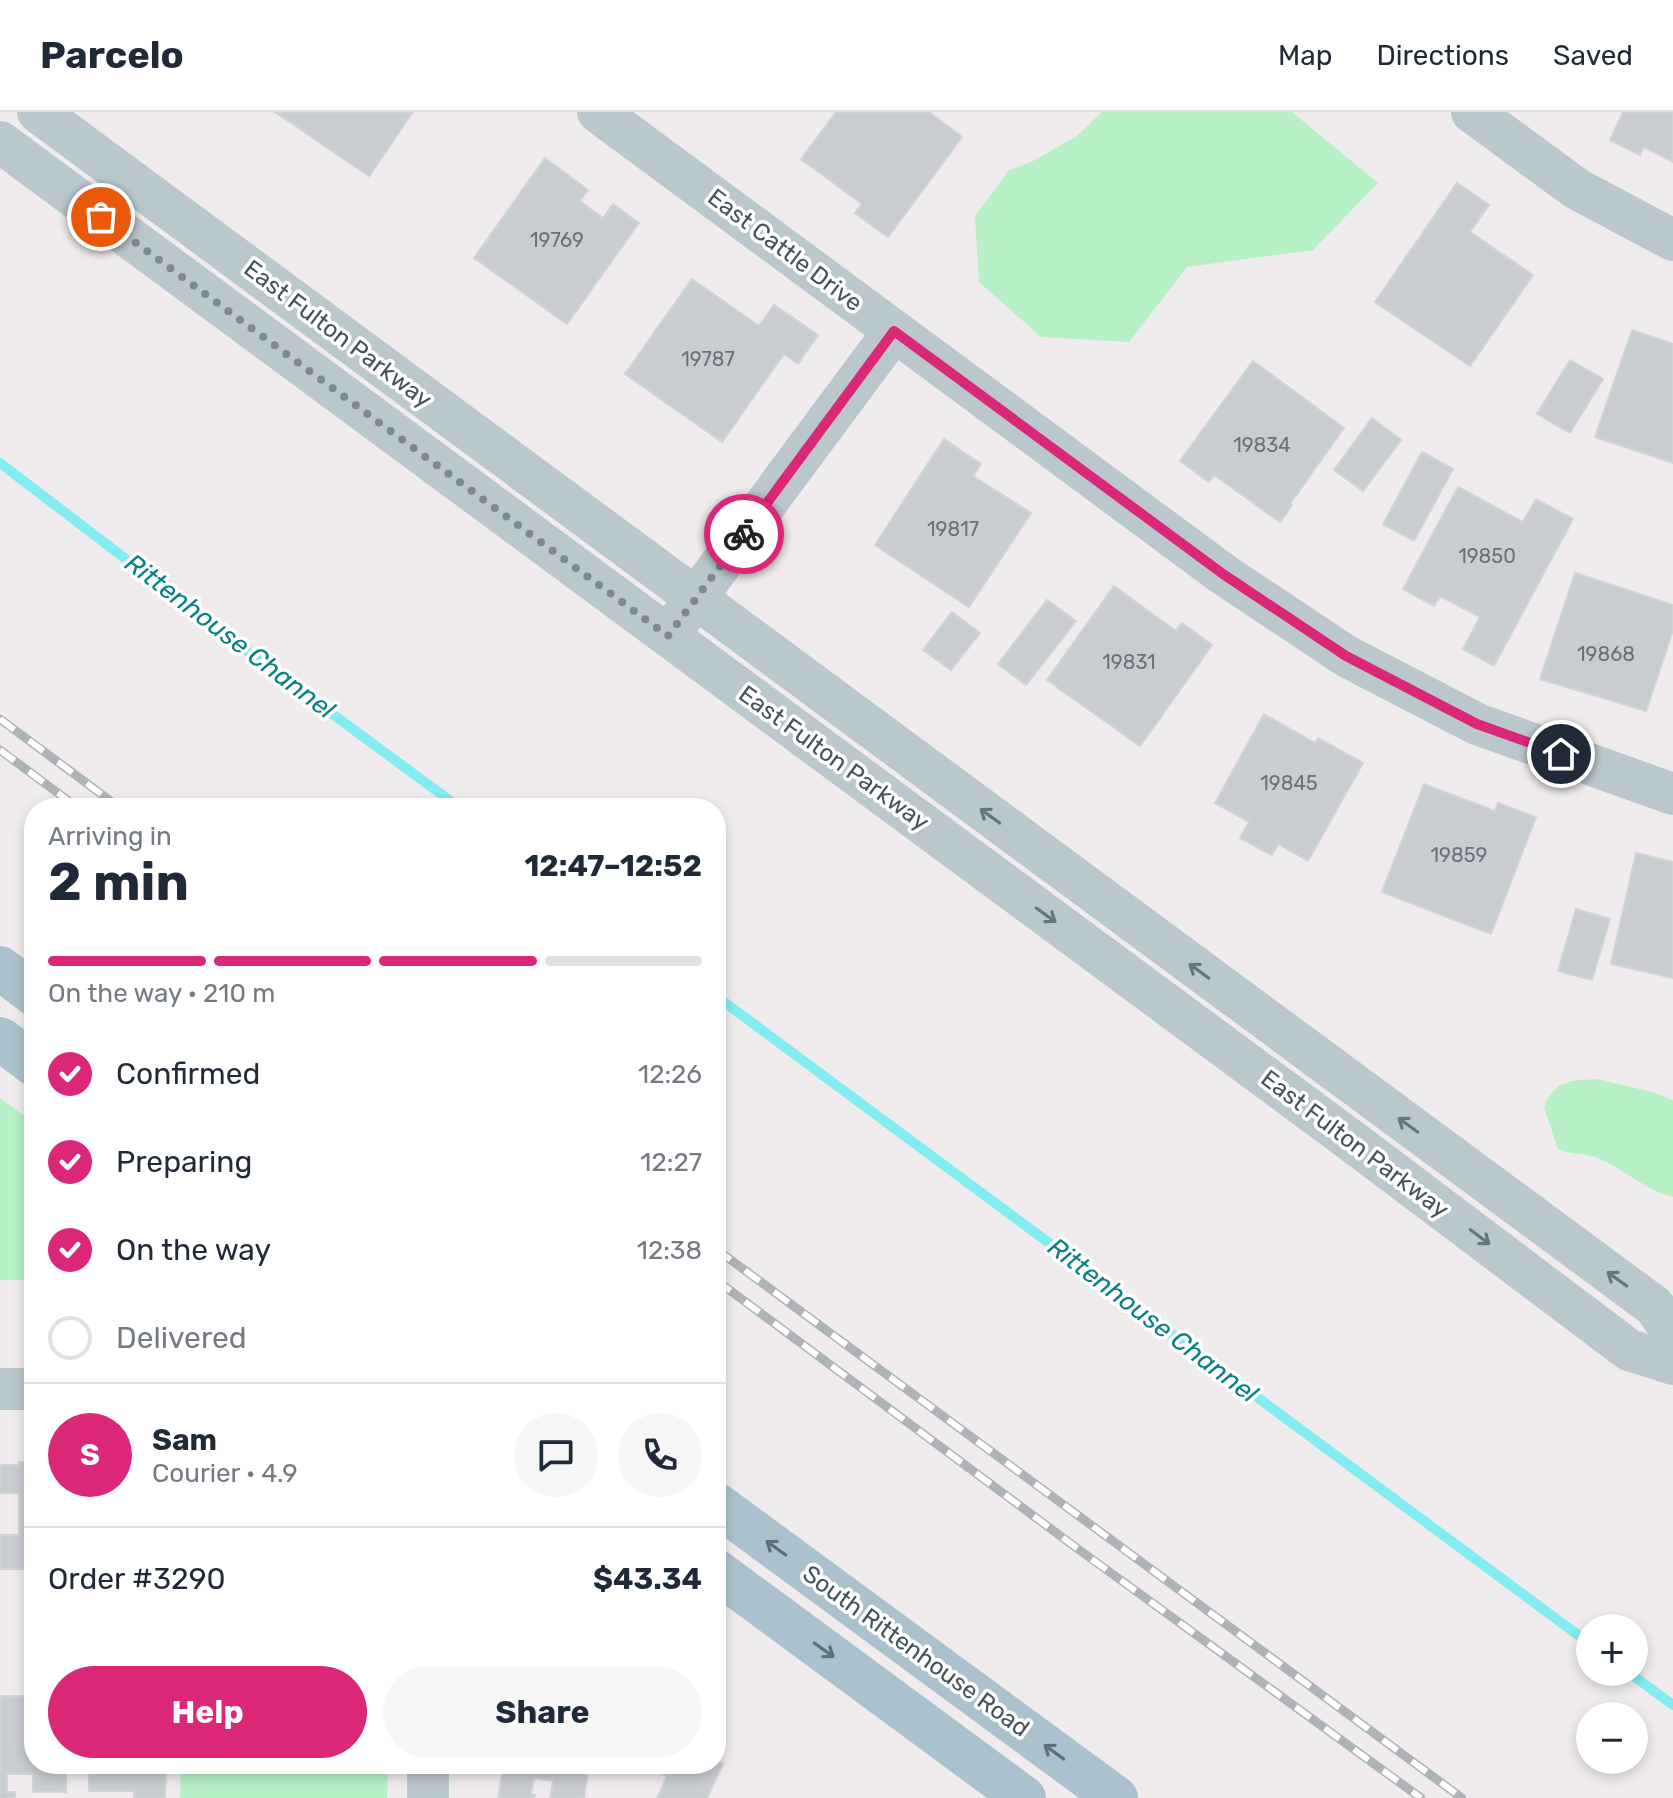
<!DOCTYPE html>
<meta charset="utf-8">
<style>
body{margin:0;font-family:Rubik,sans-serif;background:#f6f6f7;color:#1f2937;height:100vh;display:flex;flex-direction:column;font-size:30px;white-space:nowrap}
*{box-sizing:border-box;margin:0}
p{font-size:26px;color:#747a83}
.icon{flex:none;width:44px;height:44px;fill:none;stroke:currentColor;stroke-width:2;stroke-linecap:round;stroke-linejoin:round}
.map{position:relative;flex:1;overflow:hidden}
.panel{position:absolute;left:24px;top:686px;width:702px;height:976px;display:flex;flex-direction:column;background:#fff;border-radius:32px;box-shadow:0 4px 12px #0003}
.panel>*{flex:none}
.buttons{position:absolute;left:1576px;top:1502px;display:grid;gap:16px}
.buttons a{display:grid;place-items:center;width:72px;height:72px;border-radius:50%;background:#fff;box-shadow:0 4px 12px #0003;font-size:40px}
.pin{position:absolute;display:grid;place-items:center;width:68px;height:68px;color:#fff;margin:-34px;border:4px solid #fff;border-radius:50%;box-shadow:0 2px 8px #0007}
.courier{position:absolute;display:grid;place-items:center;width:80px;height:80px;margin:-40px;border:6px solid #db2777;border-radius:50%;background:#fff;color:#222;box-shadow:0 2px 10px #0007}
.head em{font-style:normal;font-weight:700}
.head div{display:flex;flex-direction:column-reverse}
.head{display:flex;align-items:center;justify-content:space-between;height:136px;padding:0 24px}
h1{font-size:52px;font-weight:700;line-height:60px}
.bar{display:grid;grid-template-columns:repeat(4,1fr);gap:12px 8px;align-content:center;height:96px;padding:0 24px}
.bar i{height:10px;border-radius:6px;background:#e0e1e3}
.bar .active{background:#db2777}
.bar p{grid-column:span 4}
.line{display:flex;align-items:center;gap:20px;padding:0 24px;border-top:2px solid #e0e1e3}
.line div{flex:1}
.round{display:grid;place-items:center;flex:none;width:84px;height:84px;border-radius:42px;background:#f6f6f7}
ol{padding:0 24px;list-style:none}
li{display:flex;align-items:center;gap:24px;height:88px}
li p{margin-inline-start:auto}
li .icon{padding:8px;border-radius:50%;background:#db2777;color:#fff;stroke-width:4}
li:last-child{color:#747a83}
li i{width:44px;height:44px;border:4px solid #e0e1e3;border-radius:50%}
.action{display:flex;gap:16px;margin-top:auto;padding:16px 24px}
.action a{flex:1;height:92px;border-radius:48px;background:#db2777;color:#fff;font-size:32px;font-weight:700;line-height:92px;text-align:center}
.action a+a{background:#f6f6f7;color:#1f2937}
header{display:flex;align-items:center;gap:48px;box-sizing:border-box;height:112px;padding:0 40px;background:#fff;border-bottom:2px solid #e0e1e3}
header strong{font-size:38px}
nav{display:flex;gap:44px;margin-inline-start:auto;font-size:28px}
.map>svg:first-child{display:block}
.green{fill:#b7f0c4}
.lines{fill:none;stroke-linecap:round;stroke-linejoin:round}
.stream{stroke:#82ecf0;stroke-width:10}
.building{fill:#c9cdd2;stroke:#d0d4d9;stroke-width:2}
.minor{stroke:#bac7cd;stroke-width:42}
.major{stroke:#aac2cd;stroke-width:44}
.rail-casing{stroke:#aeb3b7;stroke-width:9}
.rail{stroke:#fff;stroke-width:6;stroke-dasharray:18;stroke-linecap:butt}
.oneway{stroke:#67767d}
.oneway2{stroke:#5e7078}
.done{stroke:#80898e;stroke-width:8;stroke-dasharray:0 14.4}
.route{stroke:#db2777;stroke-width:10}
.labels{text-anchor:middle;stroke-width:7;stroke-linejoin:round;paint-order:stroke}
.number-label{font-size:20px;fill:#657279}
.street-label{font-size:24px;fill:#44545b;stroke:#fff}
.water-label{font-size:26px;font-style:italic;fill:#088186;stroke:#fff}
</style>
<header>
<strong>Parcelo</strong>
<nav><a>Map</a><a>Directions</a><a>Saved</a></nav>
</header>
<div class="map">
<svg width="1673" height="1686" viewBox="0 0 1673 1686">
<rect width="100%" height="100%" fill="#f0eced"/>
<path class="green" d="M 1102,0 L 1292,0 L 1378,71 L 1313,138 L 1187,155 L 1129,230 L 1041,225 L 979,170 L 975,104 L 1008,59 L 1033,49 L 1077,24 Z
M 1597,967 L 1656,981 L 1673,988 L 1673,1085 C 1643,1077 1623,1056 1595,1045 C 1583,1041 1569,1043 1558,1037 L 1544,995 C 1556,967 1570,969 1597,967 Z
M 0,986 L 34,1011 L 34,1168 L 0,1168 Z
M 181,1652 L 388,1652 L 387,1686 L 180,1686 Z"/>
<g class="lines">
<path class="stream" d="M 0,351 L 232,528 L 460,696
M 716,884 L 1590,1532
M 1628,1560 L 1673,1593"/>
</g>
<path class="building" d="M 275,0 L 413,0 L 369,64 Z
M 836,0 L 929,0 L 962,25 L 888,125 L 855,101 L 862,92 L 801,47 Z
M 1623,0 L 1673,0 L 1673,50 L 1644,35 L 1640,43 L 1610,28 Z
M 545,46 L 588,78 L 580,89 L 603,106 L 613,92 L 639,111 L 567,212 L 474,146 Z
M 1457,71 L 1489,93 L 1470,120 L 1533,163 L 1470,254 L 1375,190 Z
M 692,167 L 759,214 L 774,193 L 818,223 L 798,252 L 784,242 L 722,330 L 625,262 Z
M 1632,218 L 1673,232 L 1673,351 L 1595,325 Z
M 1570,248 L 1603,267 L 1570,321 L 1537,302 Z
M 1253,249 L 1344,316 L 1290,392 L 1292,393 L 1280,410 L 1214,363 L 1209,370 L 1180,349 Z
M 1372,306 L 1401,328 L 1363,379 L 1334,358 Z
M 944,327 L 981,352 L 973,364 L 1031,401 L 969,495 L 875,433 Z
M 1422,340 L 1453,357 L 1414,429 L 1383,412 Z
M 1458,375 L 1523,410 L 1536,387 L 1573,407 L 1494,554 L 1463,537 L 1480,505 L 1440,484 L 1434,494 L 1403,477 Z
M 1575,461 L 1673,493 L 1673,518 L 1646,599 L 1540,567 Z
M 1114,474 L 1176,519 L 1182,511 L 1212,533 L 1140,634 L 1047,568 Z
M 1047,488 L 1076,509 L 1026,573 L 998,552 Z
M 952,500 L 980,521 L 951,558 L 923,538 Z
M 1264,602 L 1315,631 L 1318,626 L 1363,651 L 1308,749 L 1278,732 L 1272,743 L 1240,726 L 1249,710 L 1215,691 Z
M 1424,672 L 1495,699 L 1498,691 L 1536,705 L 1491,822 L 1382,780 Z
M 1636,741 L 1673,750 L 1673,866 L 1611,852 Z
M 1576,797 L 1610,807 L 1592,868 L 1558,859 Z
M 19,1350 L 31,1350 L 34,1353 L 34,1457 L 0,1457 L 0,1423 L 19,1423 L 19,1381 L 0,1381 L 0,1353 L 19,1353 Z
M 0,1584 L 34,1584 L 34,1652 L 66,1652 L 66,1680 L 33,1680 L 33,1662 L 7,1662 L 7,1680 L 15,1680 L 15,1686 L 0,1686 Z
M 716,1649 L 723,1652 L 707,1686 L 657,1686 L 667,1664 L 641,1652 L 716,1652 Z
M 89,1652 L 166,1652 L 165,1686 L 134,1686 L 134,1679 L 89,1679 Z
M 504,1652 L 589,1652 L 584,1686 L 550,1686 L 553,1669 L 534,1666 L 531,1682 L 535,1683 L 534,1686 L 498,1686 Z"/>
<g class="lines">
<path class="minor" d="M 38,0 L 1654,1194 L 1673,1221
M 598,0 L 1223,462 L 1346,544 L 1477,612 L 1673,682
M 1472,0 L 1577,77 L 1673,128
M 0,30 L 1349,1027 L 1629,1238 L 1673,1252
M 678,510 L 894,219
M 0,1277 L 34,1277
M 428,1686 L 428,1652"/>
<path class="major" d="M 0,856 L 34,882
M 0,927 L 34,952
M 716,1392 L 1116,1686
M 716,1459 L 1024,1686"/>
<defs>
<path id="rail" d="M 0,607 L 120,696
M 0,638 L 78,696
M 716,1137 L 1462,1686
M 716,1168 L 1078,1437 L 1421,1686"/>
</defs>
<use href="#rail" class="rail-casing"/>
<use href="#rail" class="rail"/>
</g>
<defs><path id="oneway-shaft" d="M-6 0H5M1.5-3L5.5 0L1.5 3" fill="none" stroke-width="1.6" stroke-linecap="round" stroke-linejoin="round" transform="scale(2)"/></defs>
<g class="oneway">
<use href="#oneway-shaft" transform="translate(990 704) rotate(-144)"/>
<use href="#oneway-shaft" transform="translate(1046 803) rotate(36)"/>
<use href="#oneway-shaft" transform="translate(1199 859) rotate(-144)"/>
<use href="#oneway-shaft" transform="translate(1408 1013) rotate(-144)"/>
<use href="#oneway-shaft" transform="translate(1480 1125) rotate(37)"/>
<use href="#oneway-shaft" transform="translate(1617 1167) rotate(-144)"/>
</g>
<g class="oneway2">
<use href="#oneway-shaft" transform="translate(776 1436) rotate(-144)"/>
<use href="#oneway-shaft" transform="translate(824 1538) rotate(36)"/>
<use href="#oneway-shaft" transform="translate(1054 1640) rotate(-144)"/>
</g>
<g class="lines">
<path class="done" d="M 101,105 L 668,524 L 744,422"/>
<path class="route" d="M 744,422 L 894,219 L 1223,462 L 1346,544 L 1477,612 L 1561,642"/>
</g>
<g class="labels">
<g class="number-label">
<text x="557" y="135">19769</text>
<text x="708" y="254">19787</text>
<text x="1262" y="340">19834</text>
<text x="953" y="424">19817</text>
<text x="1487" y="451">19850</text>
<text x="1606" y="549">19868</text>
<text x="1129" y="557">19831</text>
<text x="1289" y="678">19845</text>
<text x="1459" y="750">19859</text>
</g>
<g class="street-label">
<text transform="translate(785 138) rotate(37)" y="8">East Cattle Drive</text>
<text transform="translate(338 222) rotate(37)" y="8">East Fulton Parkway</text>
<text transform="translate(834 646) rotate(36)" y="8">East Fulton Parkway</text>
<text transform="translate(1355 1032) rotate(37)" y="8">East Fulton Parkway</text>
<text transform="translate(916 1539) rotate(36)" y="8">South Rittenhouse Road</text>
</g>
<g class="water-label">
<text transform="translate(230 524) rotate(37)" y="9">Rittenhouse Channel</text>
<text transform="translate(1153 1208) rotate(37)" y="9">Rittenhouse Channel</text>
</g>
</g>
</svg>
<div class="buttons">
<a>+</a>
<a>−</a>
</div>
<div class="pin" style="left:101px;top:105px;background:#ea580c"><svg class="icon" aria-label="bag" viewBox="0 0 24 24"><path d="M5 8h14l-1 12H6zM9 8a3 3 0 0 1 6 0"/></svg></div>
<div class="pin" style="left:1561px;top:642px;background:#1f2937"><svg class="icon" aria-label="home" viewBox="0 0 24 24"><path d="M3 11l9-7 9 7M6 9v11h12V9"/></svg></div>
<div class="courier" style="left:744px;top:422px"><svg class="icon" aria-label="bike" viewBox="0 0 24 24"><circle cx="6" cy="16" r="4"/><circle cx="18" cy="16" r="4"/><path d="M6 16l4-8h5l3 8M10 8l3 8H6M13 5h3"/></svg></div>
<section class="panel">
<div class="head"><div><h1>2 min</h1><p>Arriving in</p></div><em>12:47–12:52</em></div>
<div class="bar"><i class="active"></i><i class="active"></i><i class="active"></i><i></i><p>On the way · 210 m</p></div>
<ol>
<li><svg class="icon" aria-label="check" viewBox="0 0 24 24"><path d="M5 12l5 5 9-10"/></svg>Confirmed<p>12:26</p></li>
<li><svg class="icon" aria-label="check" viewBox="0 0 24 24"><path d="M5 12l5 5 9-10"/></svg>Preparing<p>12:27</p></li>
<li><svg class="icon" aria-label="check" viewBox="0 0 24 24"><path d="M5 12l5 5 9-10"/></svg>On the way<p>12:38</p></li>
<li><i></i>Delivered</li>
</ol>
<div class="line" style="height:144px"><b class="round" style="background:#db2777;color:#fff">S</b><div><b>Sam</b><p>Courier · 4.9</p></div><a class="round"><svg class="icon" aria-label="chat" viewBox="0 0 24 24"><path d="M4 5h16v11H9l-5 4z"/></svg></a><a class="round"><svg class="icon" aria-label="phone" viewBox="0 0 24 24"><path d="M5 4h4l2 5-3 2q2 4 5 5l2-3 5 2v4C11 20 4 13 5 4z"/></svg></a></div>
<div class="line" style="height:104px"><div>Order #3290</div><b>$43.34</b></div>
<div class="action"><a>Help</a><a>Share</a></div>
</section>
</div>
